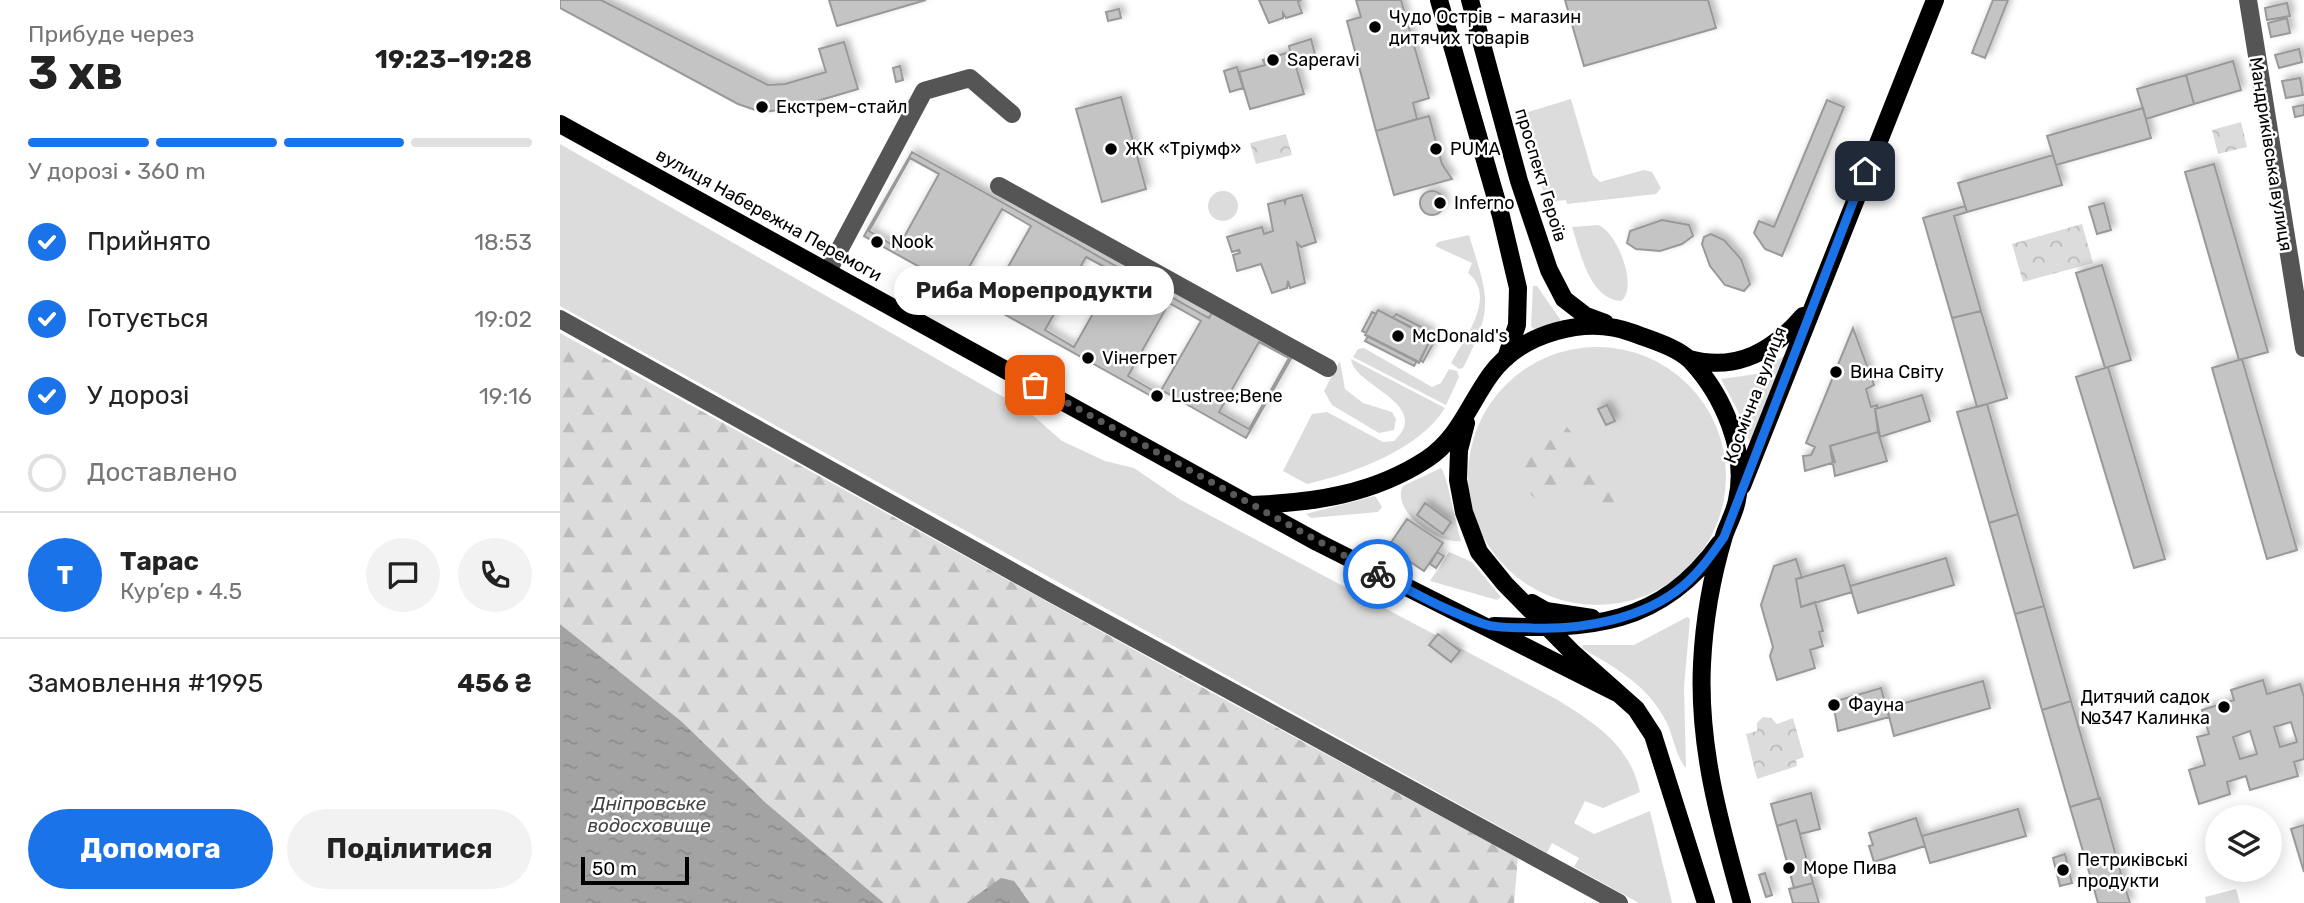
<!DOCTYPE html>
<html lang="uk">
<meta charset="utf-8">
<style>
body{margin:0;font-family:Rubik,sans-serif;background:#f2f2f2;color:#222;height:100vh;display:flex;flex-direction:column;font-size:26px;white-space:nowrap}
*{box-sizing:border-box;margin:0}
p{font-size:23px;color:#767676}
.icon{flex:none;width:38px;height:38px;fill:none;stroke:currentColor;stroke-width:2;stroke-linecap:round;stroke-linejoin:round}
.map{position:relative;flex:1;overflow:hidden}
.details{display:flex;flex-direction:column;background:#fff;width:560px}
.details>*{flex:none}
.fabs{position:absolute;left:1645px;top:805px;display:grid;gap:14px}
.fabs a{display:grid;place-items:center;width:77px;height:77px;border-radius:50%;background:#fff;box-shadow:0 4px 18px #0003;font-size:35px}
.scale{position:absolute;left:21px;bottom:18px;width:108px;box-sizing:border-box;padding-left:7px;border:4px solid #000;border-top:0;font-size:19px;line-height:24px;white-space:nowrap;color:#000;-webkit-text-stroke:5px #fff;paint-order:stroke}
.pin{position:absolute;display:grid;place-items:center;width:60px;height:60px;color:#fff;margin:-30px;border-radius:14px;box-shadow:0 4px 10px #0006}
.courier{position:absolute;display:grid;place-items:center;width:70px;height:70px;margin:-35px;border:5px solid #1a73e8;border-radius:50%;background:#fff;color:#222;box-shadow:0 2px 9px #0007}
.bubble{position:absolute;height:49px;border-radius:24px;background:#fff;box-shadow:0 4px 18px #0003;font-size:23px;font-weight:700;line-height:49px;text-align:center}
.headline em{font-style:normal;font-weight:700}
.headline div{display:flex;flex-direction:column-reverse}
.headline{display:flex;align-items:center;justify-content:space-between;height:119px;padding:0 28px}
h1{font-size:46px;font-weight:700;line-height:52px}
.bar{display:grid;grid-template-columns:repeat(4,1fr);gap:10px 7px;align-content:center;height:84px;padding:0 28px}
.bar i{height:9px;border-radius:5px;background:#e0e0e0}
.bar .on{background:#1a73e8}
.bar p{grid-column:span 4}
.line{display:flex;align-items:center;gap:18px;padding:0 28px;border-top:2px solid #e0e0e0}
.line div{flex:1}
.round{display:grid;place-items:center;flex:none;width:74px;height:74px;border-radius:37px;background:#f2f2f2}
ol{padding:0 28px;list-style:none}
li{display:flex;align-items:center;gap:21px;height:77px}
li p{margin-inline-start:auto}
li .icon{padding:7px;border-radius:50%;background:#1a73e8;color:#fff;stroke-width:4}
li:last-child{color:#767676}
li i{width:38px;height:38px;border:4px solid #e0e0e0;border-radius:50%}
.cta{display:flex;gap:14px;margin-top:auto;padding:14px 28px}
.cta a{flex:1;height:80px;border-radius:42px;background:#1a73e8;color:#fff;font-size:28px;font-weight:700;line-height:80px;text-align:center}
.cta a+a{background:#f2f2f2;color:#222}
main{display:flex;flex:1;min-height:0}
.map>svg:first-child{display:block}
.grass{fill:#dcdcdc}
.forest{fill:url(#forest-firs)}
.park{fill:url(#park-crowns)}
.water{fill:url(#water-ripples)}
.building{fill:#c4c4c4;stroke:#999;stroke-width:2;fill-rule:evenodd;filter:url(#shadow)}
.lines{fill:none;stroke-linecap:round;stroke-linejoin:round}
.minor{stroke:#555;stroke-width:18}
.major{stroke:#000;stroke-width:18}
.done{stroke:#595959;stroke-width:7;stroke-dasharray:0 12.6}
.route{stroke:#1a73e8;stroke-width:9}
.poi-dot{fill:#000;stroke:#fff;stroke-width:2.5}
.labels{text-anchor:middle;stroke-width:5;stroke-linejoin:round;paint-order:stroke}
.poi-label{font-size:18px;fill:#000;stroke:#fff;text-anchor:start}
.street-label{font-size:18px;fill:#000;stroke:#fff}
.water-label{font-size:19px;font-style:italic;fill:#444;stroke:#fff}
</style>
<main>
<section class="details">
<div class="headline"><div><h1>3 хв</h1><p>Прибуде через</p></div><em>19:23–19:28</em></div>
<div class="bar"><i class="on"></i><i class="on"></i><i class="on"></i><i></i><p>У дорозі · 360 m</p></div>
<ol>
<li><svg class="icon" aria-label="check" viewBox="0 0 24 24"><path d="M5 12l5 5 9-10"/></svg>Прийнято<p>18:53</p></li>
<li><svg class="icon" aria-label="check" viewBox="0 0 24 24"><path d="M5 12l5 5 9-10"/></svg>Готується<p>19:02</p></li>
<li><svg class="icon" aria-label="check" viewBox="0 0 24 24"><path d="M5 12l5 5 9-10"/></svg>У дорозі<p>19:16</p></li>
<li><i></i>Доставлено</li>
</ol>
<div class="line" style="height:126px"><b class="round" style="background:#1a73e8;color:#fff">Т</b><div><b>Тарас</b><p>Кур’єр · 4.5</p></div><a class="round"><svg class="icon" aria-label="chat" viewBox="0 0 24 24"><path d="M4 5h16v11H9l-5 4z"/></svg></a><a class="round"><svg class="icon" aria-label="phone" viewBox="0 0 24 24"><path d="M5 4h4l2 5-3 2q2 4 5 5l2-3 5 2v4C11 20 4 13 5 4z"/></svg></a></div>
<div class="line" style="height:91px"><div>Замовлення #1995</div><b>456 ₴</b></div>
<div class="cta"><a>Допомога</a><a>Поділитися</a></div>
</section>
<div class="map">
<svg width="1744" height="903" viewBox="0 0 1744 903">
<defs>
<pattern id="forest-firs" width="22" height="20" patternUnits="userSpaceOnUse" patternTransform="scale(1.75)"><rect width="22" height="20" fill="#dcdcdc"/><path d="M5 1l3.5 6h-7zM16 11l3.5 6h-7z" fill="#bbb"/></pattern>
<pattern id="park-crowns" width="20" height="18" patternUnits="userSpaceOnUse" patternTransform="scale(1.75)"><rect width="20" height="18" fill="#dcdcdc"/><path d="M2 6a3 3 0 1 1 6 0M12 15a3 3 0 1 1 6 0" fill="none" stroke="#bbb"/></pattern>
<pattern id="water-ripples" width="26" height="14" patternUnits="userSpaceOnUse" patternTransform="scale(1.75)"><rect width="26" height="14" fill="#a3a3a3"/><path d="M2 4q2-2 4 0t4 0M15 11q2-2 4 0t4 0" fill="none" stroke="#8b8b8b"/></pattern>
<filter id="shadow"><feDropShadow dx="4" dy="-4" stdDeviation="3.5" flood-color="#0004"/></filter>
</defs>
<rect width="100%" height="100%" fill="#fff"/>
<path class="grass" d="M 1011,99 L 1033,175 L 1040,182 L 1084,170 L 1092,172 L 1101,188 L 1096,194 L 1007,204 L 1006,200 L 986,202 L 964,118 L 968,112 Z
M 0,144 L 468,411 L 502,441 L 545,461 L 574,468 L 621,500 L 996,699 C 1035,723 1070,745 1080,792 L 1043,808 L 1025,801 L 1014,823 L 1034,834 L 1090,811 L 1112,903 L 1079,903 L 1014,867 L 1019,858 L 992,843 L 987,853 L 0,306 Z
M648 206a15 15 0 1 1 30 0a15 15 0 1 1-30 0Z
M 1038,225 C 1057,231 1079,288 1061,301 C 1029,299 1020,251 1012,227 Z
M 909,235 C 929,300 934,307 903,368 L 899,369 L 891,363 C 906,336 937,297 908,273 L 912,263 L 875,246 L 878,242 Z
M 973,286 L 977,286 L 1000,319 L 999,323 L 974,329 L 971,326 Z
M908 476a129 129 0 1 1 258 0a129 129 0 1 1-258 0Z
M 804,348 L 872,387 L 881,383 L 889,369 L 897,371 L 899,377 L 886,405 L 793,357 L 798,349 Z
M 1227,354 L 1192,448 L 1178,411 L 1161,379 L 1196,374 Z
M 791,359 L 885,408 C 859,450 794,473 747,484 L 723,471 L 752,414 L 767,412 L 823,442 L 834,441 C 874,404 793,386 791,359 Z
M 780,361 L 785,389 L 803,403 L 832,412 L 836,419 L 834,430 L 819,433 L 772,405 L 764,391 Z
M 881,468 C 887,474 896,526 901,541 C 879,545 830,511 843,486 Z
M 815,496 L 822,507 L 818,512 L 751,518 L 746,514 Z
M 889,552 L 912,562 L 941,597 L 937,600 L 870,581 Z
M 1127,617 L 1130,619 L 1124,687 L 1126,768 C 1117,759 1113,736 1107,723 C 1088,685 1057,669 1022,648 L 1023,645 L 1074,645 Z
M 1676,889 L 1680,903 L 1646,903 L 1645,897 Z"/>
<path class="forest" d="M 0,333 L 647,690 L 958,858 L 954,903 L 470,903 L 465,895 L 414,897 L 406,903 L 324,903 L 206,803 L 121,721 L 0,624 Z
M 1005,425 L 1016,437 L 1020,466 C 1010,480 996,486 991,502 L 981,503 L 971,495 L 966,476 L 956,472 L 949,460 L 963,447 L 973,447 L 991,428 Z
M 1031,470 L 1058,482 L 1062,487 L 1055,507 L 1044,513 L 1025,507 L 1012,491 L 1024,474 Z"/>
<path class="park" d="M 1681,122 L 1687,147 L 1658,154 L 1652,130 Z
M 726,134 L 732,155 L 696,164 L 690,143 Z
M 1522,224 L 1533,263 L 1463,282 L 1452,244 Z
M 1203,717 L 1211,718 L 1217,724 L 1233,718 L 1244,757 L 1236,760 L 1237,766 L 1197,779 L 1186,734 L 1197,731 L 1197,723 Z"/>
<path class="water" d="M 0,624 L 121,721 L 206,803 L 324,903 L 0,903 Z
M 441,878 L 454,881 L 470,903 L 406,903 Z"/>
<path class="building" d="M 0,0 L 41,0 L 208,85 L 225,84 L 266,72 L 259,49 L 284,42 L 298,89 L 230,109 L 201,112 L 178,104 L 0,8 Z
M 269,0 L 366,0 L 277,26 Z
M 699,0 L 741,0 L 738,2 L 742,13 L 726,18 L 723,13 L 723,18 L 709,23 Z
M 796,0 L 841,0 L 869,98 L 853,103 L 857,119 L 816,131 L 787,21 L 801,17 Z
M 1005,0 L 1148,0 L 1156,28 L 1024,66 Z
M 1433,0 L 1448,0 L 1425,58 L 1412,53 Z
M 1727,3 L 1730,16 L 1707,20 L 1705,8 Z
M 559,9 L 561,18 L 548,21 L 546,12 Z
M 1727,18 L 1730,33 L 1711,37 L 1708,23 Z
M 751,39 L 755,54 L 734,60 L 744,94 L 690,109 L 679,72 L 705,65 L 703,60 L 730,52 L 729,46 Z
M 1739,49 L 1742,62 L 1719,68 L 1715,55 Z
M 1673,61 L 1681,90 L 1634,104 L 1626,75 Z
M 340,66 L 343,80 L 336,82 L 333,68 Z
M 677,67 L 683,88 L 670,92 L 664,71 Z
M 1626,75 L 1634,104 L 1586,119 L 1577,89 Z
M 1740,78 L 1743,95 L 1726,98 L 1722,81 Z
M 561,97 L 586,189 L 542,202 L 516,109 Z
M 1267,100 L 1284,107 L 1222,256 L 1205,249 L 1194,233 L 1199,221 L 1214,227 Z
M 1744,105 L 1744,115 L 1735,117 L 1733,107 Z
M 1583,108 L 1591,138 L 1496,165 L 1487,136 Z
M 869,116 L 882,164 L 892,179 L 834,195 L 816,131 Z
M 352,152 L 649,318 L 652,312 L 732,357 L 686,438 L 605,392 L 600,401 L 304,236 Z
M 1493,155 L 1502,185 L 1407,212 L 1398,183 Z
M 350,158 L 379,174 L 338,248 L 309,231 Z
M 1654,164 L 1708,352 L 1679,360 L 1625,172 Z
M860 203a12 12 0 1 1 24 0a12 12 0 1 1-24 0Z
M 742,195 L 756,242 L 741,247 L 737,243 L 745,283 L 730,288 L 728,281 L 727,288 L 712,293 L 701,264 L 677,271 L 673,255 L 680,253 L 679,250 L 672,252 L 667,237 L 702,227 L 704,234 L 713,231 L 708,204 L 724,200 L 725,203 L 726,199 Z
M 1544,203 L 1551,230 L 1537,234 L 1529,207 Z
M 1405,206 L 1407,212 L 1394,216 L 1421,311 L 1392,318 L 1363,218 Z
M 442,209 L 471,226 L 430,299 L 400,283 Z
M 1102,220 L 1129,225 L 1133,236 L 1122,244 L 1100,251 L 1076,249 L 1067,243 L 1070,231 Z
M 1151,234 L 1164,240 L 1181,259 L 1190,284 L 1184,291 L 1165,285 L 1150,266 L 1142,244 L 1144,237 Z
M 526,257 L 556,273 L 514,347 L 485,330 Z
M 1542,265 L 1571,360 L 1545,368 L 1516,273 Z
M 609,303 L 641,321 L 599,394 L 568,376 Z
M 818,310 L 871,338 L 859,363 L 805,335 Z
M 1421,311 L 1447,398 L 1417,407 L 1392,318 Z
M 812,312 L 816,314 L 806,333 L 802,331 Z
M 836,314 L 871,332 L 869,336 L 833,318 Z
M 1293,328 L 1314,385 L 1306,389 L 1311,407 L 1317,405 L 1318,408 L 1315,409 L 1318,432 L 1270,446 L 1275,462 L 1245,471 L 1243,456 L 1251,455 L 1255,447 L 1246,443 Z
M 808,336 L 857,361 L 854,366 L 805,341 Z
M 870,340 L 874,342 L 863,362 L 860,360 Z
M 699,342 L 729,358 L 689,429 L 659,412 Z
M 1682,359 L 1737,550 L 1707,559 L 1652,368 Z
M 1548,367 L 1605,559 L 1574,568 L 1516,377 Z
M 1362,395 L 1370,421 L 1320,437 L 1315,409 Z
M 1427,404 L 1458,514 L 1429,523 L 1397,412 Z
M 1047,405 L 1055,421 L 1046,425 L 1038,409 Z
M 1318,432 L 1327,461 L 1275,476 L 1270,446 Z
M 865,503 L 891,522 L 883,534 L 857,515 Z
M 1458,514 L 1484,606 L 1455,614 L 1429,523 Z
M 847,519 L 883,543 L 864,571 L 828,547 Z
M 877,552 L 884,556 L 876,568 L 870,564 Z
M 1386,558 L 1394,585 L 1298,613 L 1290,586 Z
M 1236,559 L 1242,578 L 1236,579 L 1241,607 L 1255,602 L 1263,631 L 1259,632 L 1263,646 L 1250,650 L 1255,668 L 1217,680 L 1210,656 L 1213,647 L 1201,605 L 1214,566 Z
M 1284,565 L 1292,592 L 1241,607 L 1236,579 Z
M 1484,606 L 1511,701 L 1482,710 L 1455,614 Z
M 878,634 L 900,651 L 891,662 L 869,645 Z
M 1703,680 L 1707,694 L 1740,684 L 1744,697 L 1744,759 L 1734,762 L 1738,776 L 1690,790 L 1686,776 L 1667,782 L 1670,794 L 1639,804 L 1629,770 L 1645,765 L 1637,737 L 1649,734 L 1642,710 L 1674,700 L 1671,690 ZM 1731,722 L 1737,742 L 1720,747 L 1714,727 ZM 1690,731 L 1697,754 L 1680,759 L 1673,737 Z
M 1423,681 L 1430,708 L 1334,736 L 1327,708 Z
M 1321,688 L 1329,717 L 1278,731 L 1273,702 Z
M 1511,701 L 1539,798 L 1510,807 L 1482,710 Z
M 1251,793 L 1260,829 L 1240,834 L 1236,820 L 1217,826 L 1211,804 Z
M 1540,798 L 1561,874 L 1532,882 L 1510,807 Z
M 1458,809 L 1466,836 L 1370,863 L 1362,836 Z
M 1356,818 L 1365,846 L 1314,862 L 1309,846 L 1313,845 L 1309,833 Z
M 1236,820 L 1253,883 L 1234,888 L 1217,826 Z
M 1744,825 L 1744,872 L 1731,829 Z
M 1505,854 L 1512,883 L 1500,886 L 1493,858 Z
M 1205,873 L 1212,895 L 1206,897 L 1199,875 Z
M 1561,874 L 1570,903 L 1538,903 L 1532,882 Z
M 1253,883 L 1259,903 L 1233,903 L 1229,889 Z"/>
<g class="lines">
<path class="minor" d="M 1688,0 L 1744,348
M 439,186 L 768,368
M 268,271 L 364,91 L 410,78 L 452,114
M 0,319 L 491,593 L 1059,903"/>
<path class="major" d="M 879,0 L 941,216 L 958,288 L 957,325 L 946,358
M 910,0 L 959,181 L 989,270 L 1004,299 L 1026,316 L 1045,323
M 0,124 L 757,542 L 1057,693
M 1129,359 C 1177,372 1213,351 1243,316
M 906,423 L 899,450 L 898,480 L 904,512 L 919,552 L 945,584 L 1013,653 L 1076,709 L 1093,735 L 1146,903
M 1182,486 L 1375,0
M 691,505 C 753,503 814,494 867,459 C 899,438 909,404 931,374 C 961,333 1026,315 1073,333 C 1091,340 1117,347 1131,361 C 1163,395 1188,452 1177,500 C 1175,512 1168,524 1164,536 C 1152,576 1144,622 1142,664 C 1138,747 1160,824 1182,903
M 972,603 L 986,611 L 1032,618
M 934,626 C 1029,630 1101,626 1160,543"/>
</g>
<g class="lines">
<path class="done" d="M 475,385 L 818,574"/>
<path class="route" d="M 818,574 C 853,592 888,612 924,624 C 938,629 957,627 972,628 C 1023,630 1083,619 1123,586 C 1140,572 1152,554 1164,537 L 1305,171"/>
</g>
<g class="poi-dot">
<circle cx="815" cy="27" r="7"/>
<circle cx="713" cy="60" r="7"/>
<circle cx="202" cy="107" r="7"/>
<circle cx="551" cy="149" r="7"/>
<circle cx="876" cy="149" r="7"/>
<circle cx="880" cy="203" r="7"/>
<circle cx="317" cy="242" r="7"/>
<circle cx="838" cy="336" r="7"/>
<circle cx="528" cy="358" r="7"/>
<circle cx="1276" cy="372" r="7"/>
<circle cx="597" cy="396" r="7"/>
<circle cx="1274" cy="705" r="7"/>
<circle cx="1664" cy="707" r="7"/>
<circle cx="1229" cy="868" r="7"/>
<circle cx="1503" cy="870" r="7"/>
</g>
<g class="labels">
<g class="poi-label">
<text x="829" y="23">Чудо Острів - магазин<tspan x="829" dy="21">дитячих товарів</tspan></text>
<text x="727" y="66">Saperavi</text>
<text x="216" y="113">Екстрем-стайл</text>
<text x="565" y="155">ЖК «Тріумф»</text>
<text x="890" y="155">PUMA</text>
<text x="894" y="209">Inferno</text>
<text x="331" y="248">Nook</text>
<text x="852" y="342">McDonald's</text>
<text x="542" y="364">Vінегрет</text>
<text x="1290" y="378">Вина Світу</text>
<text x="611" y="402">Lustree;Bene</text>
<text x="1650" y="703" text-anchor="end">Дитячий садок<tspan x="1650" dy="21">№347 Калинка</tspan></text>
<text x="1288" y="711">Фауна</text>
<text x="1517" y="866">Петриківські<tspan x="1517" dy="21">продукти</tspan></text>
<text x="1243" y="874">Море Пива</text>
</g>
<g class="street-label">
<text transform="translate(1711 154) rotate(81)" y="6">Мандриківська вулиця</text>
<text transform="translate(981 175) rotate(73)" y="6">проспект Героїв</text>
<text transform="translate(209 215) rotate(29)" y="6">вулиця Набережна Перемоги</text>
<text transform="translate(1195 395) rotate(-69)" y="6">Космічна вулиця</text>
</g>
<g class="water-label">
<text x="89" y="810">Дніпровське<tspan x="89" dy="22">водосховище</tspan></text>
</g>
</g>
</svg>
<div class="fabs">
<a><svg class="icon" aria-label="layers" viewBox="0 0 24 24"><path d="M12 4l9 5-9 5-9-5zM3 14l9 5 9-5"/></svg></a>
</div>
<div class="scale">50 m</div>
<div class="pin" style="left:475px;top:385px;background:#ea580c"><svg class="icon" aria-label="bag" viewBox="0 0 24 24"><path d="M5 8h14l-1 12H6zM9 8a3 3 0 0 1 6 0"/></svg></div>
<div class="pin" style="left:1305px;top:171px;background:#1f2937"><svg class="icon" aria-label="home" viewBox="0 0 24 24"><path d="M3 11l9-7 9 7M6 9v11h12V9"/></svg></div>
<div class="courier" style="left:818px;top:574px"><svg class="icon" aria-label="bike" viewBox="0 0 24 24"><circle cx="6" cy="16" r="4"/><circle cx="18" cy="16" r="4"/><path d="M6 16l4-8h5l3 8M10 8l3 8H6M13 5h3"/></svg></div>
<div class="bubble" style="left:334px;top:266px;width:280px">Риба Морепродукти</div>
</div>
</main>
